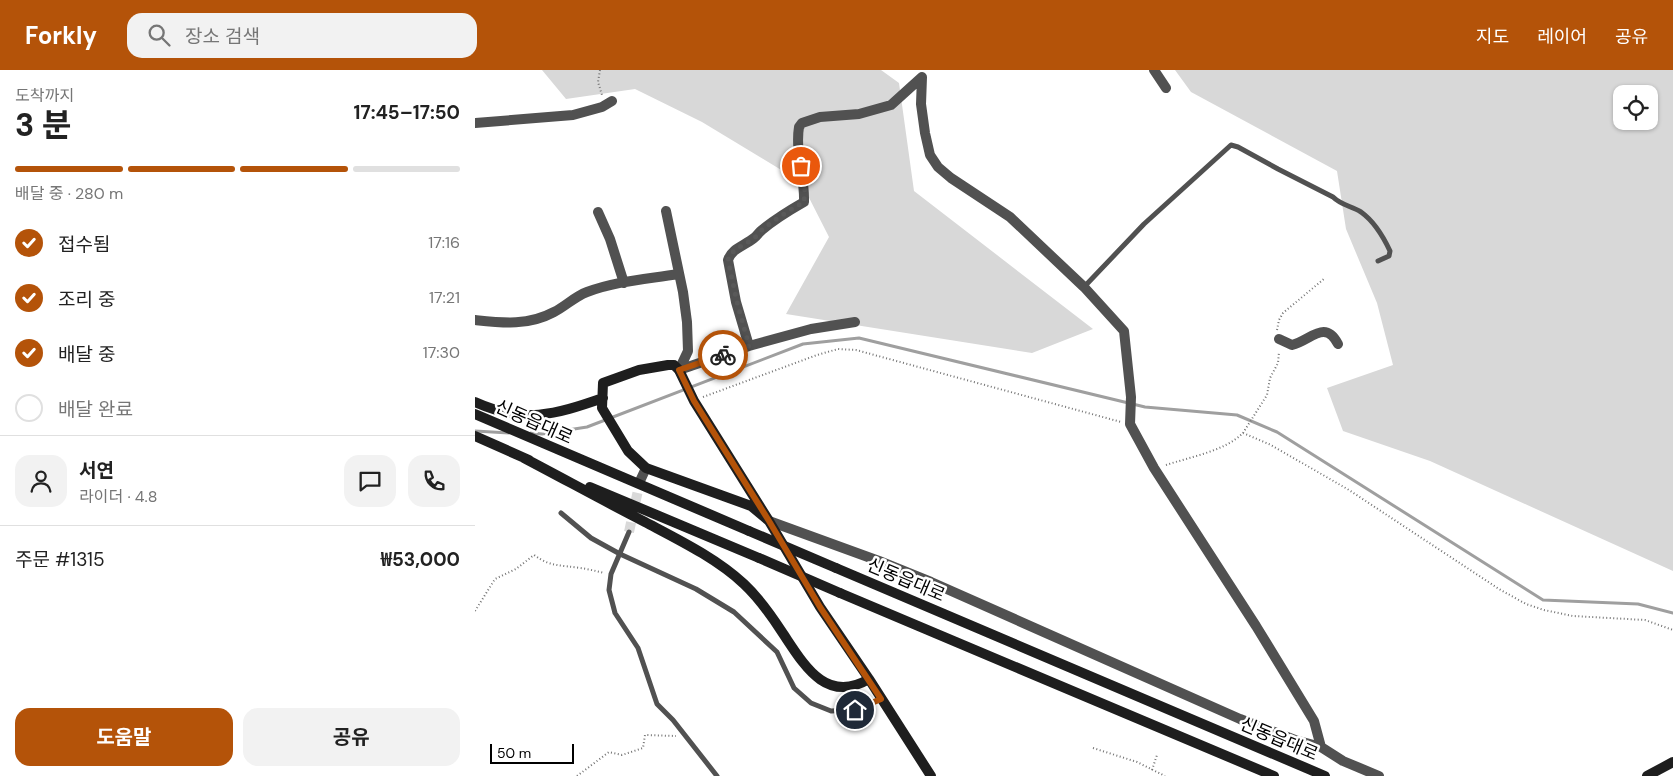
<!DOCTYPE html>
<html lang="ko">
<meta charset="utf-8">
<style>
body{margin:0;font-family:"DM Sans","Noto Sans KR",sans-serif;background:#f2f2f2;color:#222;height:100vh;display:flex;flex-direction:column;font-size:19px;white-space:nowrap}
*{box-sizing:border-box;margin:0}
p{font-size:16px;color:#767676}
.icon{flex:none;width:28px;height:28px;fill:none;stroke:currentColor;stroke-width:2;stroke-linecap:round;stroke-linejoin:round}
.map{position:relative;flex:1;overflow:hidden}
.sheet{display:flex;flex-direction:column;background:#fff;width:475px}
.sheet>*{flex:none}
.buttons{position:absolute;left:1138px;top:15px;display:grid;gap:10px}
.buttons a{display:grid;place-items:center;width:45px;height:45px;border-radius:10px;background:#fff;box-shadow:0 1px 4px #0004;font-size:25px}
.scale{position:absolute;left:15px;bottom:12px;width:84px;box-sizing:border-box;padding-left:5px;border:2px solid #000;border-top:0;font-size:14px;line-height:18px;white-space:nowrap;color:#000;-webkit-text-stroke:4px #fff;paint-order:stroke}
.pin{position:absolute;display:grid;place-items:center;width:42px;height:42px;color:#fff;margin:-21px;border:2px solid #fff;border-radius:50%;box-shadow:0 1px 5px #0007}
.courier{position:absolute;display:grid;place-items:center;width:50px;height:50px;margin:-25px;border:4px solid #b45309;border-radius:50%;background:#fff;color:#222;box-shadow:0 1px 6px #0007}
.headline em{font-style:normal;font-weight:700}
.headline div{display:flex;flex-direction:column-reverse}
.headline{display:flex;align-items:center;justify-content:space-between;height:85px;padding:0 15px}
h1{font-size:32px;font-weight:700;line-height:38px}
.bar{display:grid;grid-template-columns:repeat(4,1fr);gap:8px 5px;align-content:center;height:60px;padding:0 15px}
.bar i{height:6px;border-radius:4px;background:#e0e0e0}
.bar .selected{background:#b45309}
.bar p{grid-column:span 4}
.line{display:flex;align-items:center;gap:12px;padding:0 15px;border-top:1px solid #e0e0e0}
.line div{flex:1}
.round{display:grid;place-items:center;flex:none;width:52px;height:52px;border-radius:15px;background:#f2f2f2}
ol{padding:0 15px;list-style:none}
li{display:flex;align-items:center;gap:15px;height:55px}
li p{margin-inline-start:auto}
li .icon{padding:5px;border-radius:50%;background:#b45309;color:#fff;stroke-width:4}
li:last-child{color:#767676}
li i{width:28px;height:28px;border:2px solid #e0e0e0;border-radius:50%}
.action{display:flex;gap:10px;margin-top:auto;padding:10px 15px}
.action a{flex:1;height:58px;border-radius:15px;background:#b45309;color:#fff;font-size:20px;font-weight:700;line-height:58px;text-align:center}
.action a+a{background:#f2f2f2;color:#222}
header{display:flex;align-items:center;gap:30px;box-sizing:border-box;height:70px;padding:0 25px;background:#b45309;color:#fff}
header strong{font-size:24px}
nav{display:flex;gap:28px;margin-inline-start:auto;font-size:18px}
.search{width:350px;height:45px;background:#f2f2f2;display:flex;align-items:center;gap:12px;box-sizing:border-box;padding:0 18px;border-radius:15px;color:#767676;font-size:19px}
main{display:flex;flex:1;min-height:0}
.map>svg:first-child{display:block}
.green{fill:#d8d8d8;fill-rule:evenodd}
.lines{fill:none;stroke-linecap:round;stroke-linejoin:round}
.stream{stroke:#9f9f9f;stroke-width:3}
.street-tunnel{stroke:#d9d9d9;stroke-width:10;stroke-dasharray:10 5;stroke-linecap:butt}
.path{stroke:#737373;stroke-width:2;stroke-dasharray:1 2.5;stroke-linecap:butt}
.lane{stroke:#515151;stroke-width:5}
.street{stroke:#515151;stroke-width:10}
.secondary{stroke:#1e1e1e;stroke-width:10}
.secondary-bridge{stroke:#1e1e1e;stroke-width:10}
.done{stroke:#595959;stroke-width:5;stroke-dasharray:0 9}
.route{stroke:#b45309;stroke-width:6}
.labels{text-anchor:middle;stroke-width:5;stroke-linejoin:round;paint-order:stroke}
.street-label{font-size:18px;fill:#000;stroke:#fff}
</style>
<header>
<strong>Forkly</strong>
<div class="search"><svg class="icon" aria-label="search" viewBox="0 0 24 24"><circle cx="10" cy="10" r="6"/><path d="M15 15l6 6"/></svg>장소 검색</div>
<nav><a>지도</a><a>레이어</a><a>공유</a></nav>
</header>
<main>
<section class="sheet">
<div class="headline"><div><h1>3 분</h1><p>도착까지</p></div><em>17:45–17:50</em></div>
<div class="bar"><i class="selected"></i><i class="selected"></i><i class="selected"></i><i></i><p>배달 중 · 280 m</p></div>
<ol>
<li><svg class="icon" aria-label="check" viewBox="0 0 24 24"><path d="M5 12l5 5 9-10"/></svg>접수됨<p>17:16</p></li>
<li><svg class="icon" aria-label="check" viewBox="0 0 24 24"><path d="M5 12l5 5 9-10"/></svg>조리 중<p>17:21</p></li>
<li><svg class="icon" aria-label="check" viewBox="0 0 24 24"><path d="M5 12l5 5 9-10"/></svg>배달 중<p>17:30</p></li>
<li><i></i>배달 완료</li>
</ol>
<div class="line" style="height:90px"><a class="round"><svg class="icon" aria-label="person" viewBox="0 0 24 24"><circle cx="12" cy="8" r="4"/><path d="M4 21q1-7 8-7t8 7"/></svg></a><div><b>서연</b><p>라이더 · 4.8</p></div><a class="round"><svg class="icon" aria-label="chat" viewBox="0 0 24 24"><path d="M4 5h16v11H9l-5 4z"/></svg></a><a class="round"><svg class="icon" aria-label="phone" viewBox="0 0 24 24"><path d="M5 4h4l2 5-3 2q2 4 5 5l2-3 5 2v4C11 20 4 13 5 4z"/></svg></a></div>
<div class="line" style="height:65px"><div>주문 #1315</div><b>₩53,000</b></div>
<div class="action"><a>도움말</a><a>공유</a></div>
</section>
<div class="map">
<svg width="1198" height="706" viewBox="0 0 1198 706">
<rect width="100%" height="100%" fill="#fff"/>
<path class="green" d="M 67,0 L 406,0 L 424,13 L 439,121 L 618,259 L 557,283 L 311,244 L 354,167 L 326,112 L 227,52 L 160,19 L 91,29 Z
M 700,0 L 1198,0 L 1198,501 L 955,391 L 868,361 L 852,318 L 918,295 L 902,233 L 871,159 L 862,101 L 716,22 ZM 1146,24 L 1174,24 L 1174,51 L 1146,51 Z"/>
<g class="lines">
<path class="stream" d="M 0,361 L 34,363
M 56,363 L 67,364 L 112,357 L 328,274 L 384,268 L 670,337 L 762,345 L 802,362 L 1068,530 L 1163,534 L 1198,543"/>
<path class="street-tunnel" d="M 154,462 L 165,411"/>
<path class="path" d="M 125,0 L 123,12 L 127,25
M 802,260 L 804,250 L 808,243 L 850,208
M 228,327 L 342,285 L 363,279 L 381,280 L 646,352
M 768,363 L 796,375 L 874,420 L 1024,519 L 1051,534 L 1069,540 L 1098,546 L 1170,550 L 1198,560
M 691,395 C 715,387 750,381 768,363 L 792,325 L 795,308 L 803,293 L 804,282
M 0,541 L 20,509 L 41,499 L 59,485 C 75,497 87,495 105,498 C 113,499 121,501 129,503
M 618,678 L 662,692 L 690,706
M 677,700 L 682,685
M 102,706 L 134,682 L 147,685 L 168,678 L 170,665 L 201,666"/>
<path class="lane" d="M 609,217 L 669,154 L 756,75 L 763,77 L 803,99 L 858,127 C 866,135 876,136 886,142 C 900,152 908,166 915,181 L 914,186 L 903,191
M 86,443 L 116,468 L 145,484 L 221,519 L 259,542 L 302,582 L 319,618 L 336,633 L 356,641 L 380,640 L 406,629
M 154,462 L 136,504 L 134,520 L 140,543 L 163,578 L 182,634 L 198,650 L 242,706"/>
<path class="street" d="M 679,0 L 691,18
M 0,53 L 98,45 L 127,37 L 137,31
M 191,141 L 208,222 L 212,252 L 213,281 L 204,300
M 123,142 L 135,169 L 149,213
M 0,250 C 28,253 53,256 79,242 C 91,236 99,227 112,222 C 141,211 173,209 203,204
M 804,269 L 817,275 C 836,270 850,249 863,274
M 274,276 L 261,232 L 253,190 C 257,178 269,176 279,168 C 282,166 284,162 287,160 C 300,149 315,140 329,132 C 330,107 320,82 324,57 L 327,53 L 345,47 L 384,44 L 416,35 L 447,7 L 446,34 L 450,63 L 455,85 L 463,97 L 476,108 L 535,147 L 609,217 L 649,261 L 656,327 L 655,354 L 679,398 L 781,556 L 839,651 L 846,677 L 820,670 L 765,649 L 456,512 L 404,491 L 294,451
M 204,300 L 274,276 L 336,259 L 380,252
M 165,411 L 171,398
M 846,677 L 868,691 L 904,706"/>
<path class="secondary" d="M 0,332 C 49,354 79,345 128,328
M 0,344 L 274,461
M 0,366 L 54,390
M 49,388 C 89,409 129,431 170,452 C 204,470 241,488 269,514 C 284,528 296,545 307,562 C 328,593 350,635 394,609
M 115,417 L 284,488
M 294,451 L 276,436 L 171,398 L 153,381 L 127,338 L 128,313 L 164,300 L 193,295 L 199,295 L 204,300 L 219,331 L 294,451 L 345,537 L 394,609 L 456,706
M 361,498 L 850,706
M 365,523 L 799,706
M 1172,706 L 1198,692"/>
<path class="secondary-bridge" d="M 274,461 L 361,498
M 284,488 L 365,523"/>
</g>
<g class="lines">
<path class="done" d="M 248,285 L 274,276 L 262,232 L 253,190 C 257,178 269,176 279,168 C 282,166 284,162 287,160 C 300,149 315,140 329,132 L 330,116 L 326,96"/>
<path class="route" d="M 248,285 L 204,300 L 219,331 L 294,451 L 345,537 L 406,629 L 380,640"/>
</g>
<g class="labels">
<g class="street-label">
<text transform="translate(59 352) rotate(24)" y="6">신동읍대로</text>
<text transform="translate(431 510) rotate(23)" y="6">신동읍대로</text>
<text transform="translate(804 669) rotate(23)" y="6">신동읍대로</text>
</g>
</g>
</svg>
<div class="buttons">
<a><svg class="icon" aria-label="locate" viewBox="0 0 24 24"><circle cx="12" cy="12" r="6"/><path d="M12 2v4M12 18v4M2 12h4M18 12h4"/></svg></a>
</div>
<div class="scale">50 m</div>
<div class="pin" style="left:326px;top:96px;background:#ea580c"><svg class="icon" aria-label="bag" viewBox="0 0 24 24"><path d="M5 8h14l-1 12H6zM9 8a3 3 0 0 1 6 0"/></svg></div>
<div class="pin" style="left:380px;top:640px;background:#1f2937"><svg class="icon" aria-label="home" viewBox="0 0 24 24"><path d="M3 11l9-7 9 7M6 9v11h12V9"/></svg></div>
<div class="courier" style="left:248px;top:285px"><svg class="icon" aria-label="bike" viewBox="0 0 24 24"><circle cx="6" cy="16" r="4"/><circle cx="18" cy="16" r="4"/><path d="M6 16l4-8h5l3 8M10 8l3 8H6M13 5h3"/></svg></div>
</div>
</main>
